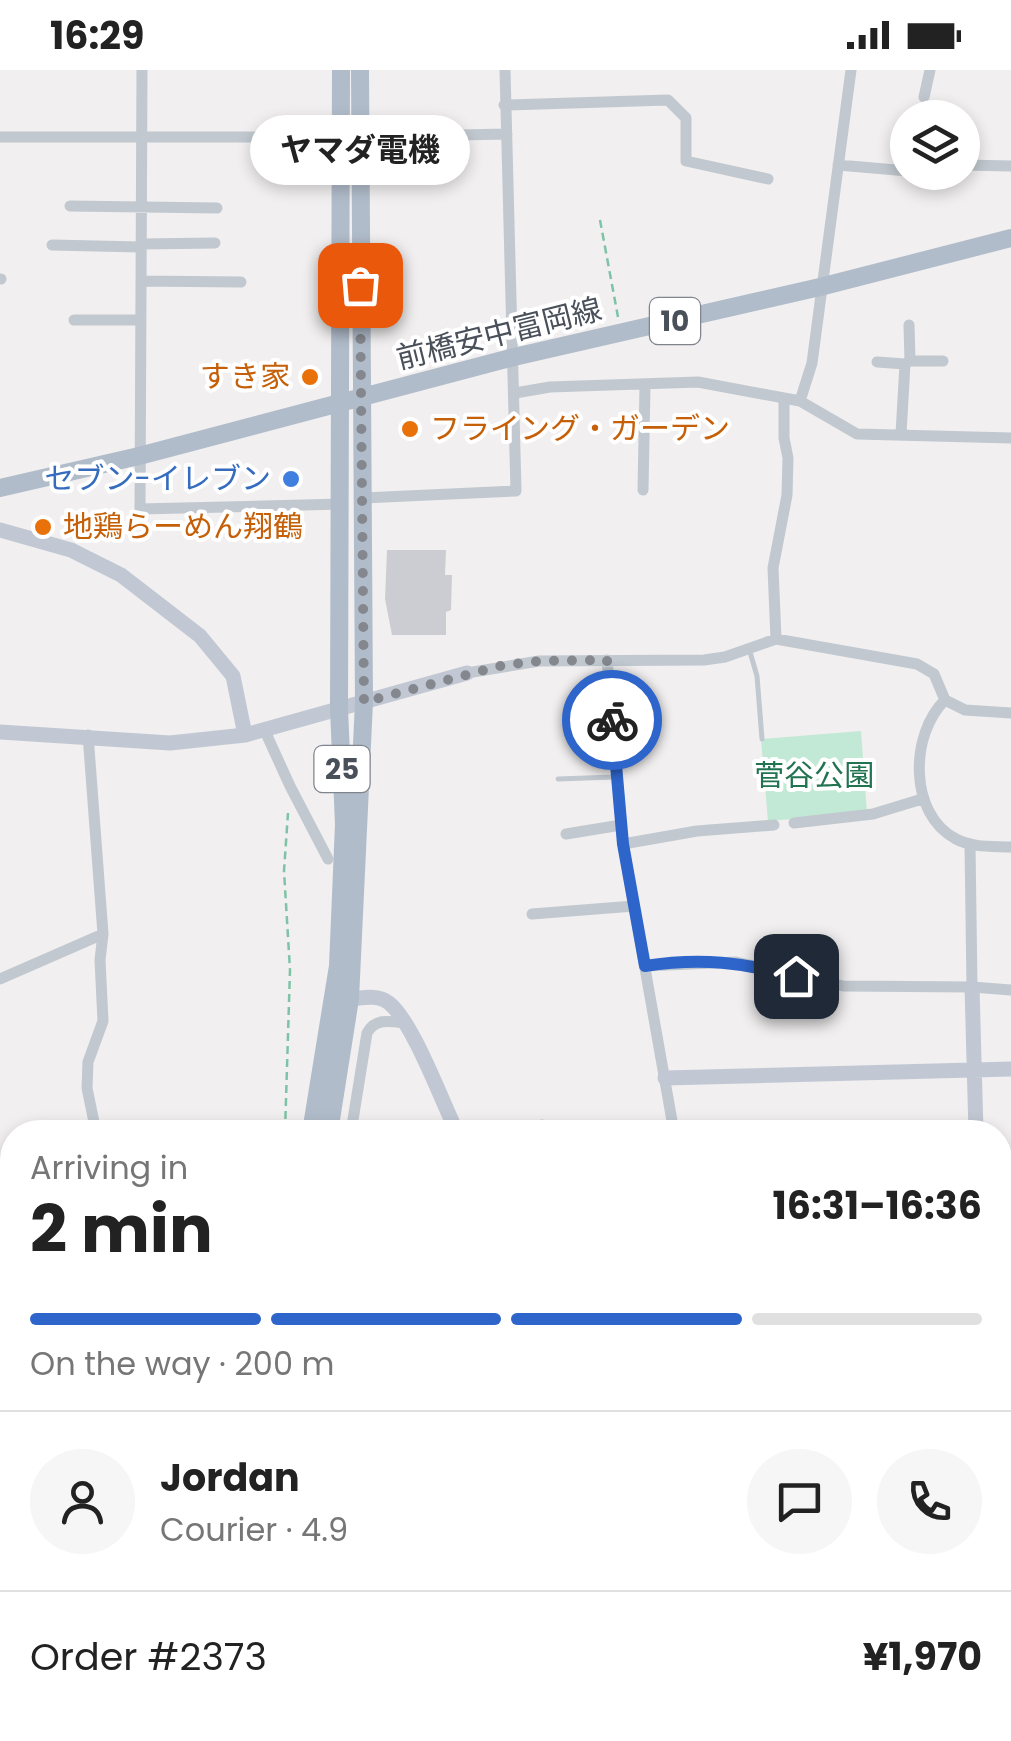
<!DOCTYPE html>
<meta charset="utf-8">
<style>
body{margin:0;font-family:Poppins,"Noto Sans JP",sans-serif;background:#f6f6f6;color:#222;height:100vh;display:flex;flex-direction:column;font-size:38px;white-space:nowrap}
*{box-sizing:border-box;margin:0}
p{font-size:32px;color:#767676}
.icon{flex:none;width:55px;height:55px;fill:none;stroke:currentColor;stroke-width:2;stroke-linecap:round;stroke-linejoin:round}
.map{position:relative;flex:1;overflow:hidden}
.side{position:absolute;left:0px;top:1050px;width:1012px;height:622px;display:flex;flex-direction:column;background:#fff;border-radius:40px 40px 0 0;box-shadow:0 5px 15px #0003}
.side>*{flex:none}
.tools{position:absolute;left:890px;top:30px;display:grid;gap:20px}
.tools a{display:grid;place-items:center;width:90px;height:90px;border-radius:50%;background:#fff;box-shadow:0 5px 15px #0003;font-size:50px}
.pin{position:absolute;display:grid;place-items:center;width:85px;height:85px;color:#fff;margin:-42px;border-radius:20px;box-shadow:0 5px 15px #0006}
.courier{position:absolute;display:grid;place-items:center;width:100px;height:100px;margin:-50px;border:8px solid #2e65cb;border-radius:50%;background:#fff;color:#222;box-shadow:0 2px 12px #0007}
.bubble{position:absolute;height:70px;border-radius:35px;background:#fff;box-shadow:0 5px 15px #0003;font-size:32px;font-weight:700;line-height:70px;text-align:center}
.head em{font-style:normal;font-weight:700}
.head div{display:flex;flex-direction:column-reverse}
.head{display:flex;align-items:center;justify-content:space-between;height:170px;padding:0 30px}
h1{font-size:65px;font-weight:700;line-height:75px}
.bar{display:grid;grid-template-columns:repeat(4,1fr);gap:15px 10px;align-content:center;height:120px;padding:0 30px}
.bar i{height:12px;border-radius:8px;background:#e0e0e0}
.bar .current{background:#2e65cb}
.bar p{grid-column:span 4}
.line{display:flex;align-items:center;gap:25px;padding:0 30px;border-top:2px solid #e0e0e0}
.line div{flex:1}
.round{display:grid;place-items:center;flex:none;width:105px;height:105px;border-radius:52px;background:#f6f6f6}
.status{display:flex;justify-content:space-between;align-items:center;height:70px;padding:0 50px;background:#fff;direction:ltr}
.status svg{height:28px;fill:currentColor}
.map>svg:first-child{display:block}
.green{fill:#c2e9d5}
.building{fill:#cccdd3}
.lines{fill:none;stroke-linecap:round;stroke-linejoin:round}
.path{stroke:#7ec3a7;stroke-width:2.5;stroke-dasharray:8 5;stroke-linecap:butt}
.lane{stroke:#c1c8cf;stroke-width:5}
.street{stroke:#c1c8cf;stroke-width:11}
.secondary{stroke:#c1c8d3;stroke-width:15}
.primary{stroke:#b1bcca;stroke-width:18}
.done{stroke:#84888e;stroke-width:10;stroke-dasharray:0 18}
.route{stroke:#2e65cb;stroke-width:12}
.food-dot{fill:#e8710a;stroke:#fff;stroke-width:4}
.shop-dot{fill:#3f7fe0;stroke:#fff;stroke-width:4}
.labels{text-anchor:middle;stroke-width:8;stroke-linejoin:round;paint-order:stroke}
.shield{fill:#fff;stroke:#80848c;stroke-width:2.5}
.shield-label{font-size:28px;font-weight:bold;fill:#49505a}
.street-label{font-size:30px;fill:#49505a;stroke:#fff}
.food-label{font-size:30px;fill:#c56008;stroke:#fff;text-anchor:start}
.shop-label{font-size:30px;fill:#366cbe;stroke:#fff;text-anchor:end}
.park-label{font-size:30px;fill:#227351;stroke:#fff}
</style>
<div class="status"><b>16:29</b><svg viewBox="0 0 49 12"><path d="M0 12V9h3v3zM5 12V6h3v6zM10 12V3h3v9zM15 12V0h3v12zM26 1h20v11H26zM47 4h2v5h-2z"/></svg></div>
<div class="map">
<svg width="1011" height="1671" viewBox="0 0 1011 1671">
<rect width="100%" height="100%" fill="#f1efef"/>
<path class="green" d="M 861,661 L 867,743 L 768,751 L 761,669 Z"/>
<path class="building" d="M 387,480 L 446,480 L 445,505 L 452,505 L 451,540 L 446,542 L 446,565 L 392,565 L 385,529 Z"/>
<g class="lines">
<path class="path" d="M 600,150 L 618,247
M 285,1062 L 290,900 L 284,801 L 288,743
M 319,1671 L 333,1660
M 442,1671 L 480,1660"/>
<path class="lane" d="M 750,582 L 757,606 L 762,669
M 558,709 L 614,707"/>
<path class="street" d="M 142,0 L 140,439 L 342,434
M 924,27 L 930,0
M 504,35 L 668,30 L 686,48 L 686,91 L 768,109
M 0,67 L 340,67
M 359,67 L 507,64
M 838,95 L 908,101
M 962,95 L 1011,96
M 70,136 L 217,138
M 141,174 L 215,173
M 52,175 L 140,177
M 0,209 L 1,209
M 141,211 L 241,212
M 74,250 L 140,250
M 910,291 L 943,291
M 877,292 L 905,294
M 515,323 L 550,317 L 698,312 L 800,331 L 857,364 L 1011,368
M 800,331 L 812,293 L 851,0
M 901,364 L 905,294 L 910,291 L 909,255
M 643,420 L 645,316
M 363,428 L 516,421 L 505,0
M 776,569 L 773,498 L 787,425 L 788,388 L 784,368 L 784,329
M 607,590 L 623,774 L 674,1062
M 467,603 L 539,591 L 704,590 L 725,587 L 776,569 L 917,594 L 934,604 L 945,630 C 910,664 908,744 956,769 C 973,778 992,776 1011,777
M 945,630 L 965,640 L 1011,643
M 264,659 L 290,716 L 328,789
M 88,665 L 103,864 L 100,890 L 103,951 L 88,992 L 87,1018 L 96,1062
M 794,753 L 873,744 L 922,729
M 566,764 L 621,755
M 623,774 L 697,761 L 774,755
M 970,775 L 972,917 L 1011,920
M 532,844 L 634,836
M 645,896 L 736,892 L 843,916 L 972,917
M 0,909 L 103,864
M 351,1062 L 367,963 C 375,948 390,951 405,953
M 541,1062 L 542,1055
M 1000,1096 L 1011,1095
M 1000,1184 L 1011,1184
M 0,1334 L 12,1362
M 1000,1366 L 1011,1366
M 1000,1473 L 1011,1468
M 0,1582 L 12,1576
M 1000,1588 L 1011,1621
M 148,1660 L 153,1671
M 277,1660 L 277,1671
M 886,1660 L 890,1671
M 718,1671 L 718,1660"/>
<path class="secondary" d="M 0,460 L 71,480 L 121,505 L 200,566 L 233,606 L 245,665
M 0,662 L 170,673 L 245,665 L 467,603
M 972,917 L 976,1062
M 350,929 C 363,928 378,924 389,933 C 413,952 442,1032 457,1062
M 665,1008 L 1011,999
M 1000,1270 L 1011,1270
M 1000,1633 L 1011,1629
M 903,1671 L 931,1660"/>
<path class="primary" d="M 0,418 L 139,386 L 514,287 L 820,217 L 1011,168
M 311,1062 L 338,896 L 344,754 L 339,639 L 341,0
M 329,1062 L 350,929 L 364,632 L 360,0
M 235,1660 L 235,1671
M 255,1671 L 255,1660"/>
</g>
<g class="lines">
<path class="done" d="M 360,215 L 364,632 L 504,595 L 540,591 L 607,590 L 612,650"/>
<path class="route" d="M 612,650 L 623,774 L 645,896 C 703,887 741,893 796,906"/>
</g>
<g class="food-dot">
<circle cx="310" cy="307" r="10"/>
<circle cx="410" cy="359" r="10"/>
<circle cx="43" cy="457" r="10"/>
</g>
<circle class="shop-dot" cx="291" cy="409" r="10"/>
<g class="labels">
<g class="shield">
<rect x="650" y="228" width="50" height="46" rx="8"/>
<rect x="314.5" y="676" width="55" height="46" rx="8"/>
</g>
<g class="shield-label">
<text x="675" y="261">10</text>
<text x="342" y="709">25</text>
</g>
<g class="street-label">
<text transform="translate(499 264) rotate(-14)" y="10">前橋安中富岡線</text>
</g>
<g class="food-label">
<text x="290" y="317" text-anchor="end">すき家</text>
<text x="430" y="369">フライング・ガーデン</text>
<text x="63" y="467">地鶏らーめん翔鶴</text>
</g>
<g class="shop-label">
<text x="271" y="419">セブン-イレブン</text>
</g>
<g class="park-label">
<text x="814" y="716">菅谷公園</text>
</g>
</g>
</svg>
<div class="tools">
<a><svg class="icon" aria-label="layers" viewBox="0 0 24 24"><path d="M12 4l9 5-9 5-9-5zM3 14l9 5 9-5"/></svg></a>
</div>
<div class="pin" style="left:360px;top:215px;background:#ea580c"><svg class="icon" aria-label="bag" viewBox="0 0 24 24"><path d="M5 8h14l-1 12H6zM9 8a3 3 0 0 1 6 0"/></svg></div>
<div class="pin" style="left:796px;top:906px;background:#1f2937"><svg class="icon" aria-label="home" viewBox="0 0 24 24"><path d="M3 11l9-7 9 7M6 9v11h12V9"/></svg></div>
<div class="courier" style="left:612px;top:650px"><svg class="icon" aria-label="bike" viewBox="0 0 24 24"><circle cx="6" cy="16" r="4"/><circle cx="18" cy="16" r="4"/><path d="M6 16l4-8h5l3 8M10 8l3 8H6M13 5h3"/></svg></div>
<div class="bubble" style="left:250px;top:45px;width:220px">ヤマダ電機</div>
<section class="side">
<div class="head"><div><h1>2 min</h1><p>Arriving in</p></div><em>16:31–16:36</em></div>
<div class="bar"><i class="current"></i><i class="current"></i><i class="current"></i><i></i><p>On the way · 200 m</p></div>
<div class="line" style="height:180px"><a class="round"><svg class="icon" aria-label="person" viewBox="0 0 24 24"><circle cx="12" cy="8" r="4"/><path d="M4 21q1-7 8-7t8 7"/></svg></a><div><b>Jordan</b><p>Courier · 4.9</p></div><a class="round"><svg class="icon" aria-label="chat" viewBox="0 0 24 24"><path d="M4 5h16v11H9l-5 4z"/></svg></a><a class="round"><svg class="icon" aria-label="phone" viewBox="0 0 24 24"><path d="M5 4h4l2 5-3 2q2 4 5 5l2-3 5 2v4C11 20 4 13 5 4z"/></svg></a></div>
<div class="line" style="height:130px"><div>Order #2373</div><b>¥1,970</b></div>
</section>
</div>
